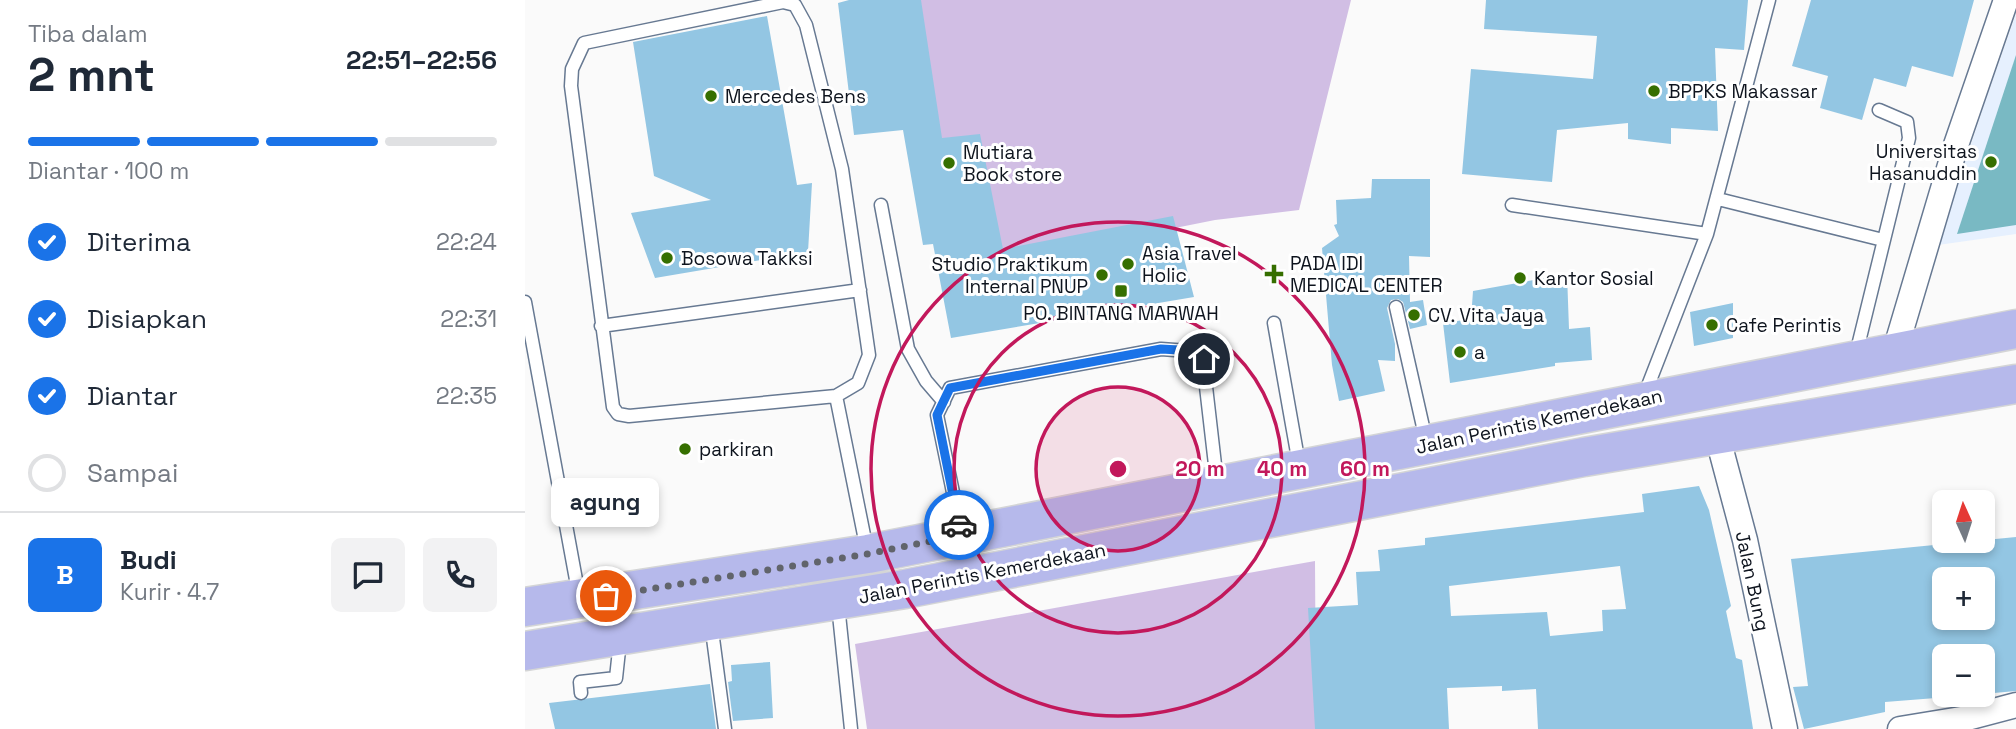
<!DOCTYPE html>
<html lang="id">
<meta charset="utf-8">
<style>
body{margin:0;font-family:"Space Grotesk",sans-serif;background:#f2f2f3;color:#1f2937;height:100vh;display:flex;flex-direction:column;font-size:26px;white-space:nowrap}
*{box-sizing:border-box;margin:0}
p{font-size:23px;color:#747a83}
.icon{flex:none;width:38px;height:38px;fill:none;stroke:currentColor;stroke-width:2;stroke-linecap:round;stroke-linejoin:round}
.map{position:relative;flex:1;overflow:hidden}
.drawer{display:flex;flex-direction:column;background:#fff;width:525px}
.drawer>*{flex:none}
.needle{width:46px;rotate:357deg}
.tools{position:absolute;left:1407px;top:490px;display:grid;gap:14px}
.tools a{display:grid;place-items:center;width:63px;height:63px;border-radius:10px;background:#fff;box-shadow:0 4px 10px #0003;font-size:35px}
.pin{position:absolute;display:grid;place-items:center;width:60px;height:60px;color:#fff;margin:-30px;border:4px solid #fff;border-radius:50%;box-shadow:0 2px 7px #0007}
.courier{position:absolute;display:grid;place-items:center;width:70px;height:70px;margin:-35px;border:5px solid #1a73e8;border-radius:50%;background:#fff;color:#222;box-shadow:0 2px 9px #0007}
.bubble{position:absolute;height:49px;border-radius:10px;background:#fff;box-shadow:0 4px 10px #0003;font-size:23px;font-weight:700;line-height:49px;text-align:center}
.headline em{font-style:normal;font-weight:700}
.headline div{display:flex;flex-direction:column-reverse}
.headline{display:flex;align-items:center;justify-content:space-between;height:119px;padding:0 28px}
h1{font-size:46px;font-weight:700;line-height:52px}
.bar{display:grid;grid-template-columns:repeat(4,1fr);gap:10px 7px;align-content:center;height:84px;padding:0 28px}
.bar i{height:9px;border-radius:5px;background:#e0e1e3}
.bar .on{background:#1a73e8}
.bar p{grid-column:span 4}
.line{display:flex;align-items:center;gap:18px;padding:0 28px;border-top:2px solid #e0e1e3}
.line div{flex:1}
.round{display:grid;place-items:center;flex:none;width:74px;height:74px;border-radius:10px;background:#f2f2f3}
ol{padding:0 28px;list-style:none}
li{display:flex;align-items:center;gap:21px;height:77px}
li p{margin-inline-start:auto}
li .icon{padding:7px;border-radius:50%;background:#1a73e8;color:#fff;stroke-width:4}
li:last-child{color:#747a83}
li i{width:38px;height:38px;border:4px solid #e0e1e3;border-radius:50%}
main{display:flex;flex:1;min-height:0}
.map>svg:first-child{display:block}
.built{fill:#e6f0fe}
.green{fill:#d1bee4}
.water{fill:#79b9c3}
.building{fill:#93c6e3;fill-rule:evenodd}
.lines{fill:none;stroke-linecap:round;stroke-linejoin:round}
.lane-casing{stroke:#677992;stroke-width:15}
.street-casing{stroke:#677992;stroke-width:27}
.highway-casing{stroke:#d4d5d6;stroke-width:41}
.lane{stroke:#fff;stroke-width:12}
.street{stroke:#fff;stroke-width:24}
.highway{stroke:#b6b9eb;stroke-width:38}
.done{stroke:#61646b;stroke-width:7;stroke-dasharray:0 12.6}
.route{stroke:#1a73e8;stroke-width:9}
.ring{fill:none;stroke:#c2185b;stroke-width:3.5}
.poi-dot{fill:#366f00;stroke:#fff;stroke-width:2.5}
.labels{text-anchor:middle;stroke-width:6;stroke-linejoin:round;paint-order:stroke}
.poi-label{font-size:19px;fill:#0e141e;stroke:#fff;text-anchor:start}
.street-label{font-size:19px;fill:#0e141e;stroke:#fff}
.centre{fill:#c2185b;stroke:#fff;stroke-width:3.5}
.ring-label{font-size:21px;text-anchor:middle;font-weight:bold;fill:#c2185b;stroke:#fff;stroke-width:6;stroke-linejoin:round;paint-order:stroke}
</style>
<main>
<section class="drawer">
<div class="headline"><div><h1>2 mnt</h1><p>Tiba dalam</p></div><em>22:51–22:56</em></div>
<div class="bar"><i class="on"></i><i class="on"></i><i class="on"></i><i></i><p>Diantar · 100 m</p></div>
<ol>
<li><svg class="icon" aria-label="check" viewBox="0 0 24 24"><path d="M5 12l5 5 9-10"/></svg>Diterima<p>22:24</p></li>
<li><svg class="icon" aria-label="check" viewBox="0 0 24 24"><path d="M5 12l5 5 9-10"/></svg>Disiapkan<p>22:31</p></li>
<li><svg class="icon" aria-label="check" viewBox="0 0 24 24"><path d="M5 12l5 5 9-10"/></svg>Diantar<p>22:35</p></li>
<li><i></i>Sampai</li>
</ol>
<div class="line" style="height:126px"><b class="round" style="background:#1a73e8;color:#fff">B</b><div><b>Budi</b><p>Kurir · 4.7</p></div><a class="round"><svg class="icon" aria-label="chat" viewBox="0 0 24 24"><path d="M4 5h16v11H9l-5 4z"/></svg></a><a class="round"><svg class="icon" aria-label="phone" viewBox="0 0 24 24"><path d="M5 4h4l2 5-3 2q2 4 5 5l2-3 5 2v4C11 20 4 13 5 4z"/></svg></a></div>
</section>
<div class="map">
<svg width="1491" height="729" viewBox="0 0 1491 729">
<rect width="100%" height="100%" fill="#fafafa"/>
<path class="built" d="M 1491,14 L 1491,234 L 1413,245 L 1460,102 Z"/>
<path class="green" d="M 336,0 L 826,0 L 774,210 L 690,220 L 470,264 Z
M 790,561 L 791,729 L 342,729 L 330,644 Z"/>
<path class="water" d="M 1491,55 L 1491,225 L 1432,234 Z"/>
<path class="building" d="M 324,0 L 396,0 L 417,138 L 455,134 L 478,249 L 648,216 L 669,297 L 426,338 L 408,244 L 398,245 L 378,130 L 329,135 L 313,3 Z
M 961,0 L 1223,0 L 1219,50 L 1190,48 L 1193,131 L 1146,128 L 1146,144 L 1103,139 L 1103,123 L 1032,130 L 1027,182 L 937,174 L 946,69 L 1068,79 L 1072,36 L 959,29 Z
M 1286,0 L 1449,0 L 1428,77 L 1387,66 L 1381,87 L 1349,78 L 1337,120 L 1295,108 L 1303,76 L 1267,66 Z
M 242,16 L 272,185 L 287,183 L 283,252 L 130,278 L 106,213 L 186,200 L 129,176 L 108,42 Z
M 847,179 L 905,179 L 905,257 L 884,256 L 885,302 L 898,300 L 902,325 L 885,329 L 878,302 L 873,299 L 866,300 L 862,308 L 870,344 L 870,361 L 853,360 L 860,391 L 814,401 L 807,365 L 797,248 L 814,236 L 809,225 L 812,224 L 811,200 L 846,198 Z
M 1042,274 L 1044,329 L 1065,327 L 1067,360 L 1030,363 L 1030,366 L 925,383 L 918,323 L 946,319 L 948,291 Z
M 1208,303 L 1208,338 L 1169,346 L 1165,312 Z
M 1174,486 L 1184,510 L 1206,606 L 1201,611 L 1211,658 L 1217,660 L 1228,729 L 1013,729 L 1011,689 L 977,691 L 977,686 L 922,688 L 924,729 L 790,729 L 783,608 L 833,605 L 831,572 L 855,571 L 853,550 L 900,545 L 900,538 L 1119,512 L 1117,494 ZM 1095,566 L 1101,609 L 1077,610 L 1078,631 L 1025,636 L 1022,612 L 926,616 L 924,586 Z
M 1491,537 L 1491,691 L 1458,694 L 1458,656 L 1419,656 L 1419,695 L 1449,695 L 1360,702 L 1360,712 L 1279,729 L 1268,687 L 1283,686 L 1266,559 ZM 1419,579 L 1458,579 L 1458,618 L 1419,618 Z
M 245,662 L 248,718 L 208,721 L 203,682 L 207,681 L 206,665 Z
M 185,684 L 191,729 L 30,729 L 24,703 Z"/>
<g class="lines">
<defs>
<path id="lane" d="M 258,2 L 270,5 L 281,25 L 317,169 L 344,355 L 333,383 L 311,396 L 104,416 L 93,414 L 88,407 L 46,86 L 47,69 L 59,43 Z
M 1193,199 L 1358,240
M 356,205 L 383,349 L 401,381 L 419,402
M 987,205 L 1182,234
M 0,302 L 54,596
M 871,307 L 901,440
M 749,323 L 774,464
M 76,326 L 335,290
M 1331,354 L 1384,138 L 1382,122 L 1354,110
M 311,396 L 342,550
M 1119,396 L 1182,234 L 1244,0
M 436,531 L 412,415 L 425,388 L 636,349 L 677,352 L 692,482
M 313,605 L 326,729
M 186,623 L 200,729
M 56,693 L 55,682 L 91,678 L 95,641"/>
<path id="street" d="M 1369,354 L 1431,145 L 1481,0
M 1192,435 L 1220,540 L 1260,729
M 1375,729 L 1442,718 L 1491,705"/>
<path id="highway" d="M 0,607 L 343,554 L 1491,329
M 0,651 L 380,589 L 1059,457 L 1491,384"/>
</defs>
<use href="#lane" class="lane-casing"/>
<use href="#street" class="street-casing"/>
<use href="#highway" class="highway-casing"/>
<use href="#lane" class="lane"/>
<use href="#street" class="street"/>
<use href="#highway" class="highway"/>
</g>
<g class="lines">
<path class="done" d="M 81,596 L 342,554 L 436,535 L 434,525"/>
<path class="route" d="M 434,525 L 412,415 L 425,388 L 636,349 L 672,351 L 677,352 L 679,359"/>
</g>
<circle cx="593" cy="469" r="82" fill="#c2185b" fill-opacity=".12"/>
<g class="ring">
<circle cx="593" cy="469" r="82"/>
<circle cx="593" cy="469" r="164"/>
<circle cx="593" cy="469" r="247"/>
</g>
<g class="poi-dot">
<circle cx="1129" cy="91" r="7"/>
<circle cx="186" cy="96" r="7"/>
<circle cx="1466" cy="162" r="7"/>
<circle cx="424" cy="163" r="7"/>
<circle cx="142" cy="258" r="7"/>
<circle cx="603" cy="264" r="7"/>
<path d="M745.5 263.5h7v7h7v7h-7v7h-7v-7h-7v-7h7z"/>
<circle cx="577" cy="275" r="7"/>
<circle cx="995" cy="278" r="7"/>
<rect x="589" y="284" width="14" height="14" rx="3.5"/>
<circle cx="889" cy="315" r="7"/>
<circle cx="1187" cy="325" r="7"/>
<circle cx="935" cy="352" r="7"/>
<circle cx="160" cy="449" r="7"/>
</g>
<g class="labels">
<g class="poi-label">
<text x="1143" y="98">BPPKS Makassar</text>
<text x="200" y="103">Mercedes Bens</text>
<text x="1452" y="158" text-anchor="end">Universitas<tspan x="1452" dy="22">Hasanuddin</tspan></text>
<text x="438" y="159">Mutiara<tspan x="438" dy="22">Book store</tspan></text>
<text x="617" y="260">Asia Travel<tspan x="617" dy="22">Holic</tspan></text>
<text x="156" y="265">Bosowa Takksi</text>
<text x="765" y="270">PADA IDI<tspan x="765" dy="22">MEDICAL CENTER</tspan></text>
<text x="563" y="271" text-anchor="end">Studio Praktikum<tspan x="563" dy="22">Internal PNUP</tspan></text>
<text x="1009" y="285">Kantor Sosial</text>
<text x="596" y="320" text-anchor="middle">PO. BINTANG MARWAH</text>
<text x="903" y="322">CV. Vita Jaya</text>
<text x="1201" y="332">Cafe Perintis</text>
<text x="949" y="359">a</text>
<text x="174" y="456">parkiran</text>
</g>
<g class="street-label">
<text transform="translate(1014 421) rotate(-12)" y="7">Jalan Perintis Kemerdekaan</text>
<text transform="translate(457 573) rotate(-11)" y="7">Jalan Perintis Kemerdekaan</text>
<text transform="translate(1228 581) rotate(78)" y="7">Jalan Bung</text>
</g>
</g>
<circle cx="593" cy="469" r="10" class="centre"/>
<g class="ring-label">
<text x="675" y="476">20 m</text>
<text x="757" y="476">40 m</text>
<text x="840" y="476">60 m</text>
</g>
</svg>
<div class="tools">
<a><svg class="needle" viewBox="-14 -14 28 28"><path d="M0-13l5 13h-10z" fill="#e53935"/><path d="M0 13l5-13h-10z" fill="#747a83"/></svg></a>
<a>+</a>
<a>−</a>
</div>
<div class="pin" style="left:81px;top:596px;background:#ea580c"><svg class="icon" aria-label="bag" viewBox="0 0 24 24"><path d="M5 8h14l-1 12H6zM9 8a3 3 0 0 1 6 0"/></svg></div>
<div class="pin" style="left:679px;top:359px;background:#1f2937"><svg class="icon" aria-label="home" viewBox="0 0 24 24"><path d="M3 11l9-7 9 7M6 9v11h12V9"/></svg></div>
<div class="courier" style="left:434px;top:525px"><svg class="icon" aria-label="car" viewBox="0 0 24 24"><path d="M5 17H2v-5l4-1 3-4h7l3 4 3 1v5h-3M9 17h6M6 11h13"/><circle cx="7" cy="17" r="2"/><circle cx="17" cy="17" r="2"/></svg></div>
<div class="bubble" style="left:26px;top:478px;width:108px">agung</div>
</div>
</main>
